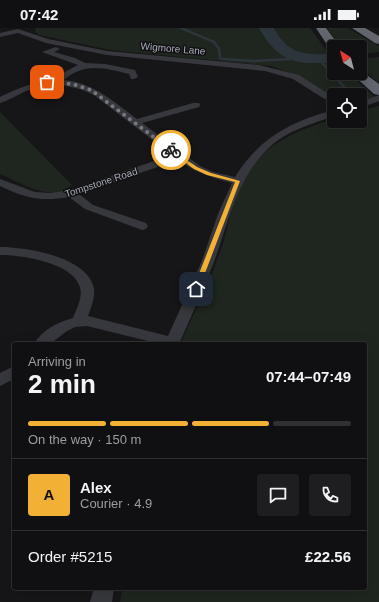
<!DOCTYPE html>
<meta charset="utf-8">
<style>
body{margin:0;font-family:Arial,sans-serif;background:#1e1e20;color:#f1f3f6;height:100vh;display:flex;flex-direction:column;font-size:15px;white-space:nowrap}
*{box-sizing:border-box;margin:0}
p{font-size:13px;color:#9c9d9f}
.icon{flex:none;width:22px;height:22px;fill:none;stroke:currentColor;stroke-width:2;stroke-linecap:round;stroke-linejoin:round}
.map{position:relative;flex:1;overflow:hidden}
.side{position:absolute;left:12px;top:314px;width:355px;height:248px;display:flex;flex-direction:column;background:#101012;border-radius:4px;box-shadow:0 4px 16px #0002,0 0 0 1px #303032}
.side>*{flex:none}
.needle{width:26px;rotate:324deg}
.buttons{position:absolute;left:327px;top:12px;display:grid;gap:8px}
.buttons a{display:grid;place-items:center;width:40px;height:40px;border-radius:4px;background:#101012;box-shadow:0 4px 16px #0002,0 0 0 1px #303032;font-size:20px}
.pin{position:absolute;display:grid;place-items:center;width:34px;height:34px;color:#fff;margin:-17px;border-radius:8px;box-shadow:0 2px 6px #0006}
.courier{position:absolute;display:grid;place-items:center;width:40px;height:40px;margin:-20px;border:3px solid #f2b134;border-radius:50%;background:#fff;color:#222;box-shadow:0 1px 5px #0007}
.summary em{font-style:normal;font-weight:700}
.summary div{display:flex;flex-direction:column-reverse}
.summary{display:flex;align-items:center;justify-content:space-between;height:68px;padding:0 16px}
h1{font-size:26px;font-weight:700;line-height:30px}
.bar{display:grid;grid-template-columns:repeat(4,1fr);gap:6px 4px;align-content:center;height:48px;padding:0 16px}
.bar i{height:5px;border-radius:3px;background:#303032}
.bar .current{background:#f2b134}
.bar p{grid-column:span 4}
.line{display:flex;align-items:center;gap:10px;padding:0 16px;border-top:1px solid #303032}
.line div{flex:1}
.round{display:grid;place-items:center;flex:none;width:42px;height:42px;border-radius:4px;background:#1e1e20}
.status{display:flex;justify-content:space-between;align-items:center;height:28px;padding:0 20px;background:#101012;direction:ltr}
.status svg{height:11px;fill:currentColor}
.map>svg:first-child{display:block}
.green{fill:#1e261f}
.water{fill:#2c353c}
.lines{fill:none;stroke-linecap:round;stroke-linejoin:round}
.stream{stroke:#2c353c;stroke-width:2.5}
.river{fill:#2c353c;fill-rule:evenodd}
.minor{fill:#37383d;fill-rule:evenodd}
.motorway{fill:#63666e;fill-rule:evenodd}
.route{fill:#f2b134}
.done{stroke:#757880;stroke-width:4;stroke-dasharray:0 7.2}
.labels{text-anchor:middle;stroke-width:3;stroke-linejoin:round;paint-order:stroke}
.far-street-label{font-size:10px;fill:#a8adb8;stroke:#111113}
</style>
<div class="status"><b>07:42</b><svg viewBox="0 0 49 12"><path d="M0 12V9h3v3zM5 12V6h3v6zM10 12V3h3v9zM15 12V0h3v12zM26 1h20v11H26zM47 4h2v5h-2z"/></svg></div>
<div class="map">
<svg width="379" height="574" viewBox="0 0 379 574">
<rect width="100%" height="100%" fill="#161618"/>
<path class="green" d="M 36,0 L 260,0 L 280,24 L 322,32 L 333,31 L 334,45 L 348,45 L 375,69 L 360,73 L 360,67 L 334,67 L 333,68 L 304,50 L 271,38 L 110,22 L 39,7 L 35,3 Z
M 274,0 L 310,0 L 329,26 C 300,29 288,24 274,0 Z
M 327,0 L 348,0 L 379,18 L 379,24 L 360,26 L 360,19 L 340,19 Z
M 379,29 L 379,55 L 360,39 L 360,31 Z
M 379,78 L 379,574 L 120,574 L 122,560 L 365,560 L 365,316 L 180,316 C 194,285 210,254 221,221 C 227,205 229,187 235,171 C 251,122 288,105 334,91 L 334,93 L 360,93 L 360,83 Z
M 0,84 L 72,157 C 51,175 21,155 0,146 Z"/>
<path class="water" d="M 260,0 L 274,0 C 288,24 300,29 329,26 L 333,31 C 319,33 293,32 280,24 C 277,22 263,4 260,0 Z"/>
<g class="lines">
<path class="stream" d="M 181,0 L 214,14 L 219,21 L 220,30 L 223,31 L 254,33 L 309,30
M 324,30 L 322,32 L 323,36 L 347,62"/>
<path class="river" d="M 259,0 L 273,0 C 289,27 304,27 334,26 L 334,34 C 296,37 279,35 259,0 Z"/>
<path class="minor" d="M 18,1 L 48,11 L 107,23 L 259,37 L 299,47 L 334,69 L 334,75 L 323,70 L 293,51 L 265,43 L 107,27 L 46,15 L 18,5 L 0,9 L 0,5 Z
M 56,19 L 60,21 L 54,24 L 75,30 L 85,35 L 105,36 L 135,42 L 138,49 L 134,51 L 131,51 L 129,46 C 105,40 84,34 64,52 C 94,55 114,74 137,91 L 193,75 L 199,75 L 200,77 L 199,79 L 142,95 L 200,138 L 213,144 L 235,149 C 258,111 291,93 334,82 L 334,88 C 313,96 288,102 271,118 C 237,148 229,193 214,234 C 203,262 191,289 179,316 L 160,316 L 87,298 L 75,299 L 67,303 L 50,316 L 34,316 C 42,302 58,294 73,290 C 77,280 84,267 79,257 C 70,234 21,227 0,227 L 0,219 C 26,219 89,229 94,261 C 95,270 91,280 88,288 L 168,308 L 201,235 L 218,186 L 232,155 C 210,149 197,145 178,132 L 79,166 L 93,177 L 146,195 L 148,198 L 146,201 L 142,202 L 85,181 L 69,169 C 41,174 25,170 0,158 L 0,151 L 35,164 L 50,165 L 69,162 L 172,127 L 94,67 C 71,56 50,54 26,63 C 17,67 9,72 0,75 L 0,69 C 18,60 36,53 56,52 L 59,47 L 78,37 L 42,24 Z
M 379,67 L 379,73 L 360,80 L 360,74 Z
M 14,338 L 14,351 L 0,358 L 0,345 Z
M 94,560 L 114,560 L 112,574 L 90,574 Z"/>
<path class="motorway" d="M 316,0 L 326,0 L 340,19 L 334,19 L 334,22 L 330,21 Z
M 352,0 L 365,0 L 379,8 L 379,16 L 375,15 Z
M 360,42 L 379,56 L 379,67 L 374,66 L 351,45 L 360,45 Z"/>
</g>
<path class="route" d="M 171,121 L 197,139 L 211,145 L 240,153 L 199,261 L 196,263 L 193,261 L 235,154 L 207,147 L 194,141 L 169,123 Z"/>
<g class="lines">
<path class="done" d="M 47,54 L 72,56 L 91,62 L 171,122"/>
</g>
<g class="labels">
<g class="far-street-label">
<text transform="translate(173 20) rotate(5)" y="4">Wigmore Lane</text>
<text transform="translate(101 154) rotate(-18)" y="4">Tompstone Road</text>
</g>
</g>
</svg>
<div class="buttons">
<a><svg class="needle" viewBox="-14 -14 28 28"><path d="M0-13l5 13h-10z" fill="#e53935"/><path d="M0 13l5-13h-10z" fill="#9c9d9f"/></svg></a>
<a><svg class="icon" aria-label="locate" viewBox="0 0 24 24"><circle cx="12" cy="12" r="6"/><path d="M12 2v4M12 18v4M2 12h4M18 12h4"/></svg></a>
</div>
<div class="pin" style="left:47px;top:54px;background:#ea580c"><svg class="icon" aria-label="bag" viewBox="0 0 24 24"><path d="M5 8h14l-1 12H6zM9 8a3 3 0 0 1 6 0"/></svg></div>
<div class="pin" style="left:196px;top:261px;background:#1f2937"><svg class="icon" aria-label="home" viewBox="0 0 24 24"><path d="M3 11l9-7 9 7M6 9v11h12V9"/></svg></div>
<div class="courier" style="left:171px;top:122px"><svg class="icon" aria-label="bike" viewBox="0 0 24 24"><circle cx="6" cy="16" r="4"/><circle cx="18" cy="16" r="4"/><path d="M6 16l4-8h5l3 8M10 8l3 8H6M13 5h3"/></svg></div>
<section class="side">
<div class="summary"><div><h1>2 min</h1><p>Arriving in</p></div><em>07:44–07:49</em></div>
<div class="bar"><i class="current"></i><i class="current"></i><i class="current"></i><i></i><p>On the way · 150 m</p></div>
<div class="line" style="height:72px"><b class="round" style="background:#f2b134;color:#111">A</b><div><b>Alex</b><p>Courier · 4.9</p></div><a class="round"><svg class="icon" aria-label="chat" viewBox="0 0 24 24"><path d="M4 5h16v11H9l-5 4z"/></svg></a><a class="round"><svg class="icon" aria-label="phone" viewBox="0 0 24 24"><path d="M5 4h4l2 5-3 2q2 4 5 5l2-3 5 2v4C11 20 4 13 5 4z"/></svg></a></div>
<div class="line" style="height:52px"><div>Order #5215</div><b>£22.56</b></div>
</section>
</div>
